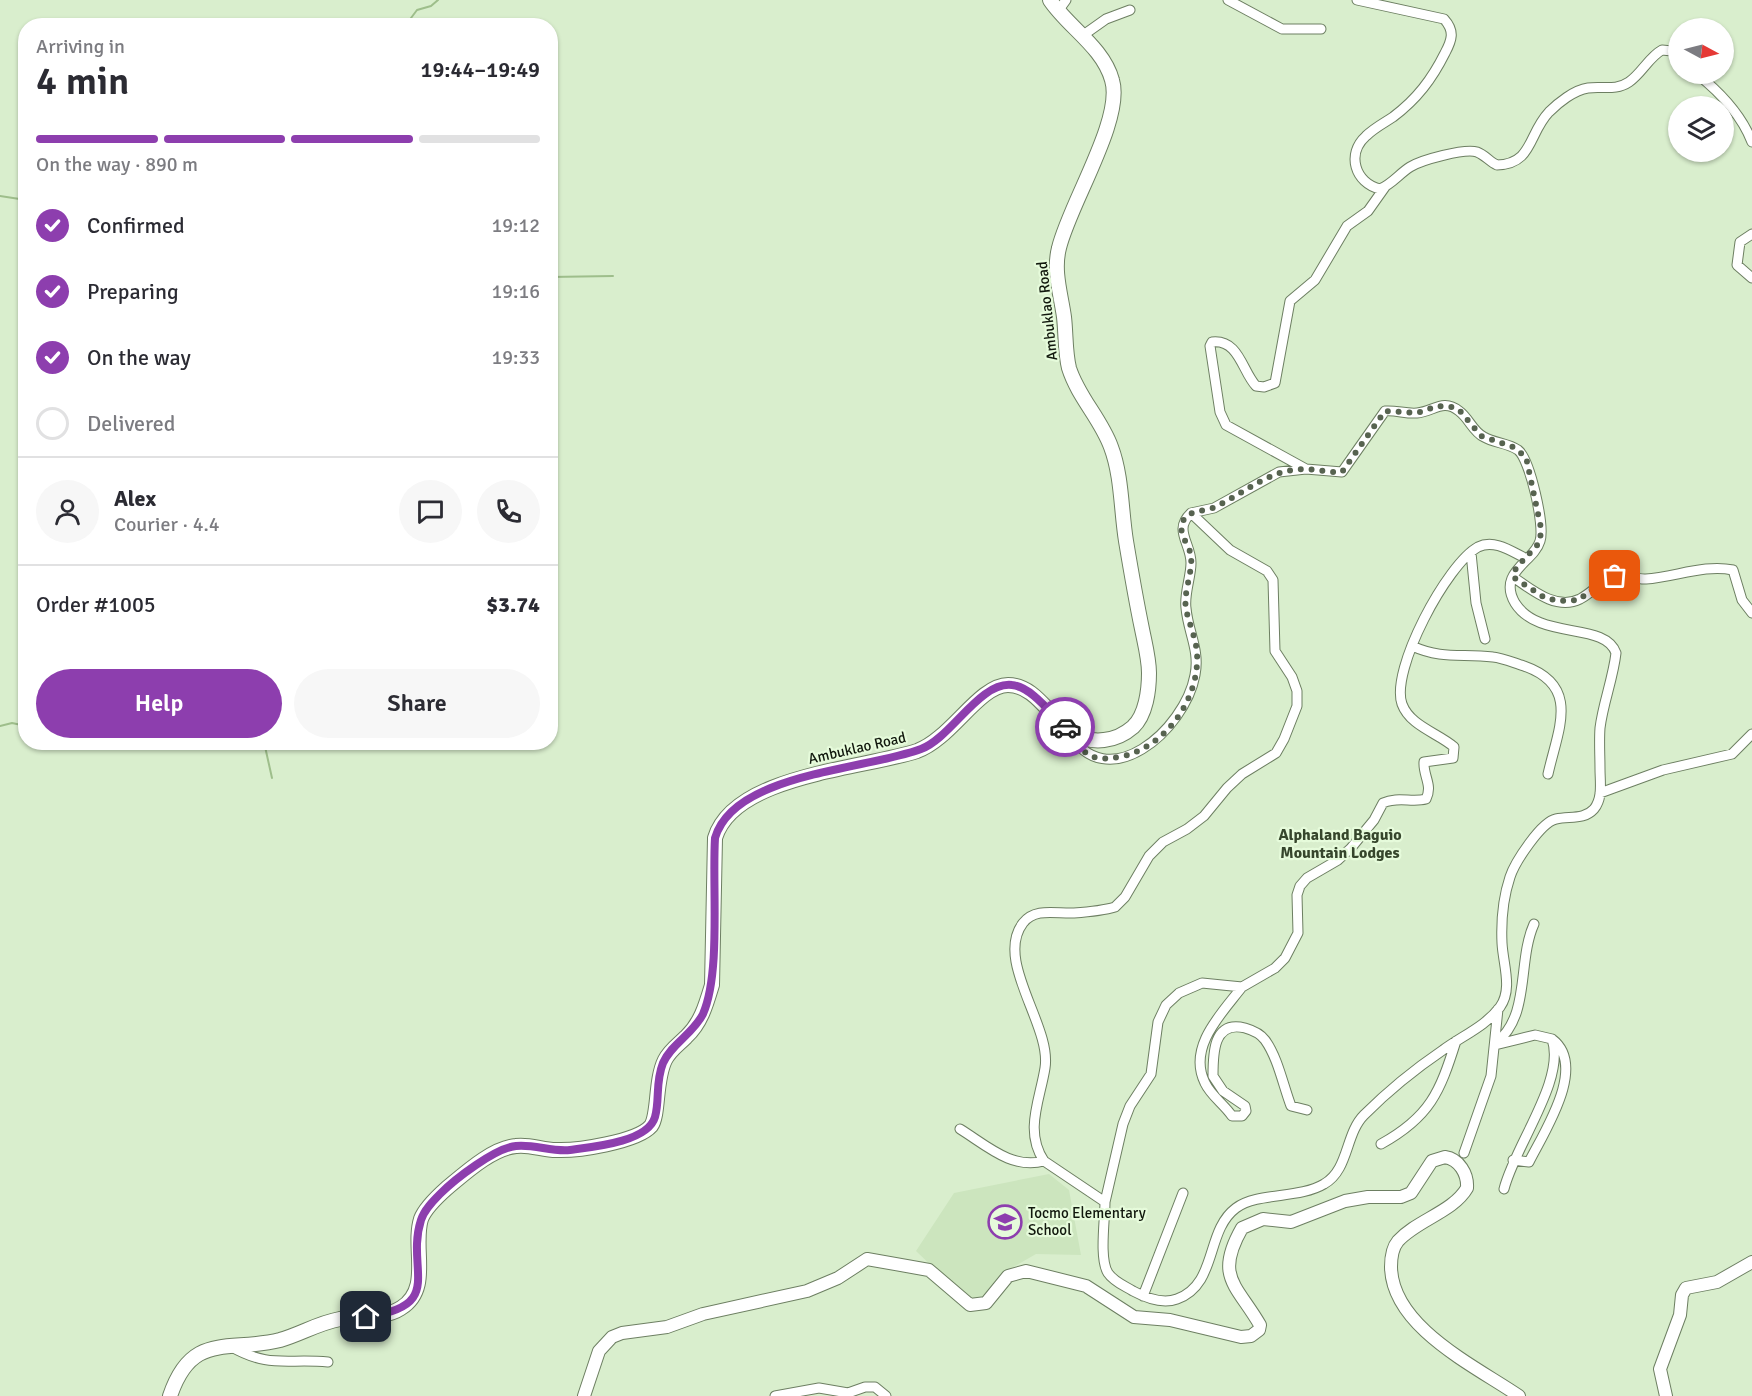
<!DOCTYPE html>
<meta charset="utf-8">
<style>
body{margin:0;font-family:Signika,sans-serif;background:#f7f7f7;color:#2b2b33;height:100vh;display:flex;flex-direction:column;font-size:22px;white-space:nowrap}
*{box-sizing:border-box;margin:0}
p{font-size:20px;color:#7c7c81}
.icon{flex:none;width:33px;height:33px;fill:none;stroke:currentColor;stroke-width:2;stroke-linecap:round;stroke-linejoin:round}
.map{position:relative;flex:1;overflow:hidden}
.sheet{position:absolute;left:18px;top:18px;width:540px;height:732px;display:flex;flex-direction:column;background:#fff;border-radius:24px;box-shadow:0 2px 4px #0004}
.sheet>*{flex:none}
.needle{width:39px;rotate:97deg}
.buttons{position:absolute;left:1668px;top:18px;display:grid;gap:12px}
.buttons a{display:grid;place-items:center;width:66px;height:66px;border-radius:50%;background:#fff;box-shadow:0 2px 4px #0004;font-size:30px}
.pin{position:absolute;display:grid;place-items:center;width:51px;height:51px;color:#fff;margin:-26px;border-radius:12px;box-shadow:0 3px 9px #0006}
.courier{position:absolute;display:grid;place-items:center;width:60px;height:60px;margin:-30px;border:4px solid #8d3eae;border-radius:50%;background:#fff;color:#222;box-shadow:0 2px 8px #0007}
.head em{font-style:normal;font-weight:600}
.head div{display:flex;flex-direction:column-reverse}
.head{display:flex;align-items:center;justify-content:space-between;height:102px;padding:0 18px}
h1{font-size:39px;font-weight:600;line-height:45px}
.bar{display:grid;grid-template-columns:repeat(4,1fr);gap:9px 6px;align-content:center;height:72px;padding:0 18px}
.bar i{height:8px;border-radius:4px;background:#e1e1e2}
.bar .selected{background:#8d3eae}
.bar p{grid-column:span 4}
.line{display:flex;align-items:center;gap:15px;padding:0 18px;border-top:2px solid #e1e1e2}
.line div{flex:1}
.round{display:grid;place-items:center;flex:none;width:63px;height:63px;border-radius:32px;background:#f7f7f7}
ol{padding:0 18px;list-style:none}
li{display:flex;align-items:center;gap:18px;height:66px}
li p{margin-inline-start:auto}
li .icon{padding:6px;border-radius:50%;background:#8d3eae;color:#fff;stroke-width:4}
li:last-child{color:#7c7c81}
li i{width:33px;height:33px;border:3px solid #e1e1e2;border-radius:50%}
.cta{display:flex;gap:12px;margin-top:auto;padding:12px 18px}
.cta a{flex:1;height:69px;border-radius:36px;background:#8d3eae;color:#fff;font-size:24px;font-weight:600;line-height:69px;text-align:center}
.cta a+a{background:#f7f7f7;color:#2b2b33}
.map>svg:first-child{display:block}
.built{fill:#cce5be}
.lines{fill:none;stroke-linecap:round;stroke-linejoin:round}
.stream{stroke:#9ebe8b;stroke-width:2}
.street-casing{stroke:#6d7f62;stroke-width:11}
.secondary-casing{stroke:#6d7f62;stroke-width:14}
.primary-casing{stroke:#6d7f62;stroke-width:16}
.street{stroke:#fff;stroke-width:9}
.secondary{stroke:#fff;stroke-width:12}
.primary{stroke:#fff;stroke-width:14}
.done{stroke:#576350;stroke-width:6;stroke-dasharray:0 10.8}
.route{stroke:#8d3eae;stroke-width:8}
.labels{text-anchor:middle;stroke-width:4.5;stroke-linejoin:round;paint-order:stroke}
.street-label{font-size:15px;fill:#11180d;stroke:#e6fbdb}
.poi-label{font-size:15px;fill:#11180d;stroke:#e6fbdb;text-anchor:start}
.neighbourhood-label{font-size:16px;font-weight:bold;fill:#36462c;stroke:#e6fbdb}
</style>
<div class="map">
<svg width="1752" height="1396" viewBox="0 0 1752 1396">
<rect width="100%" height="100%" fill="#d9eecd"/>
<path class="built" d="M 1049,1174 L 1069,1190 L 1081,1255 L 1036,1254 L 1001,1274 L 983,1304 L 964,1297 L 916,1251 L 954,1193 Z"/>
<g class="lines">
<path class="stream" d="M 405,26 L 417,10 L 431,6 L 438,0
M 0,196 L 26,200
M 550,277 L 613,276
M 0,726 L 12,723 L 26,726
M 264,742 L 272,778"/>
<defs>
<path id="street" d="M 1228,0 L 1282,29 L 1321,29
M 1357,0 L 1444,19 C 1455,31 1452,40 1445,53 C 1432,79 1417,99 1393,117 C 1384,123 1374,128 1366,136 C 1346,154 1355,183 1380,189 C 1392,184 1399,174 1410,167 C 1421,160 1465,148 1477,152 C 1485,155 1490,162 1497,165 C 1533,164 1528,134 1549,112 C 1558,103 1574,90 1588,88 C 1602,86 1616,91 1629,82 C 1642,73 1649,57 1662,50 L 1672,51 L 1678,56
M 1058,11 L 1066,0
M 1082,36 L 1106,19 L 1130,10
M 1697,74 C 1721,93 1741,114 1752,142
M 1752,234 L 1740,242 L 1737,265 L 1752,278
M 1306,469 L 1226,425 L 1220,412 L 1210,346 L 1212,342 C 1239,339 1242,371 1256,386 L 1264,387 L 1275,383 L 1290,301 L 1315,280 L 1347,226 L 1368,211 L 1385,187
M 1471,553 L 1476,603 L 1485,639
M 1513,577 C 1531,589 1556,611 1580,599 C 1593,592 1601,581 1615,576 C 1626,572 1635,580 1646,579 C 1675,577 1705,564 1733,570 L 1742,600 L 1752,613
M 1412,646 C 1443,660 1462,653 1493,657 C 1503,658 1514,663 1524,666 C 1581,686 1558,729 1548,774
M 1068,731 C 1106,799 1185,730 1195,675 C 1200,650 1188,632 1186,608 C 1184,594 1191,577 1191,563 C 1191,543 1173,530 1191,513 L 1230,550 L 1267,571 L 1273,580 L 1275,651 L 1292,677 L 1297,691 L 1297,706 L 1284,739 L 1276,753 L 1242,774 L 1227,788 L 1204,816 L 1187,829 L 1163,842 L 1149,856 L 1125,897 L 1115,907 C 1102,911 1088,912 1074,913 C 1057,914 1035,907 1023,923 C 994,961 1052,1026 1045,1068 C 1040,1100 1024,1131 1044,1161 L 1105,1202 L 1123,1124 L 1130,1106 L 1151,1074 L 1158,1022 L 1166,1005 L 1179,993 L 1202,983 L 1242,987 C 1222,1013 1187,1047 1205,1083 C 1211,1096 1224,1104 1232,1116 L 1242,1116 L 1246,1111 L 1245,1106 L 1223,1091 L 1213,1076 C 1213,1054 1213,1020 1245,1028 C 1252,1030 1260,1033 1265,1040 C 1278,1058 1283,1085 1291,1106 L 1307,1110
M 1600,793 L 1663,770 L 1732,754 L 1752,734
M 1242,987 L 1275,968 L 1285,958 L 1298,933 L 1297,895 L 1300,886 L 1307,878 L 1338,860 L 1351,848 L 1374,820 L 1383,803 C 1398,796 1412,803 1426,799 C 1433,785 1423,776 1424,762 L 1453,758 L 1454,747 C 1438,733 1410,726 1402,704 C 1390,670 1447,564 1478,547 C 1494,539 1511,551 1525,558
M 1496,1043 C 1531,1015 1517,962 1534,924
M 1495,1045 L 1535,1035 L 1552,1039 C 1566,1080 1515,1145 1504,1189
M 960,1129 C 986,1145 1012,1170 1044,1161
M 1381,1144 C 1430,1117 1440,1092 1456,1041
M 1464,1153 L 1491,1076 L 1498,1009
M 1513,1160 L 1529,1162 C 1544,1132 1588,1066 1552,1039
M 1105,1202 C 1105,1220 1099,1259 1108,1273 C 1114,1282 1125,1286 1133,1291 C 1146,1298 1163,1304 1177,1299 C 1218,1284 1205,1231 1236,1208 C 1258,1192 1299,1199 1324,1184 C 1349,1170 1345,1134 1364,1115 C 1388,1091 1415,1069 1443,1050 C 1462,1036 1486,1026 1500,1007 C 1513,989 1503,964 1502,943 C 1501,921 1503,898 1510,877 C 1515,862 1541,822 1556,819 C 1570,816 1584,820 1594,809 C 1603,798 1600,782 1600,769 C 1600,756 1599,741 1600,728 C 1603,703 1613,679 1616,653 C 1605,621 1539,641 1515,603 C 1497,572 1534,562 1540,541 C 1545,526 1530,459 1518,450 C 1508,443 1494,443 1484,437 C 1473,432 1469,418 1459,411 C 1443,398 1433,412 1417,413 C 1406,414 1396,410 1385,411 L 1342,472 L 1306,469 L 1279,472 L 1214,508 L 1191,513
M 1143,1296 L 1183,1193
M 230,1346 C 270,1369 286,1358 328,1362
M 775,1396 L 819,1388 L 848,1393 L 865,1387 L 875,1387 L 886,1396"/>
<path id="secondary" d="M 584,1396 L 599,1351 L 612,1337 L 622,1333 L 667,1327 L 703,1314 L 807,1291 L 838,1278 L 867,1259 L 929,1270 L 970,1305 L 986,1303 L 1008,1276 L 1026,1271 L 1086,1286 L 1134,1317 L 1170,1320 L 1241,1337 L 1251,1336 L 1259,1330 L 1260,1325 C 1237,1285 1214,1277 1242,1228 L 1263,1219 L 1291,1222 L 1345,1201 L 1368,1197 L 1401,1197 L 1411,1193 L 1432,1161 L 1445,1157 C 1459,1159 1468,1174 1467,1188 C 1453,1212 1417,1220 1398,1241 C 1392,1248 1391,1258 1391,1267 C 1392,1327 1475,1366 1519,1396
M 1666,1396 L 1660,1369 L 1680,1315 L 1682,1295 L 1686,1288 L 1717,1282 L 1752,1262"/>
<path id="primary" d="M 170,1396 C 192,1331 228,1353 280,1340 C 301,1334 318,1323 340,1319 C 359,1316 384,1319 401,1308 C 432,1289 412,1248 421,1219 C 425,1208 438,1196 447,1188 C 464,1174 492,1148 516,1146 C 529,1144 543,1150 556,1150 C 577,1151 637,1142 651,1126 C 659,1115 655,1080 665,1060 C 670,1050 678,1045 686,1037 C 701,1023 706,1005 712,985 L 715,838 C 734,775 862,769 917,751 C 951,739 979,685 1008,685 C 1046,685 1058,746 1104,740 C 1114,739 1125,734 1133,727 C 1146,715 1149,690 1149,673 C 1149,659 1145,644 1142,629 C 1136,600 1131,571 1126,541 C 1121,510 1122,476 1111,447 C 1101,419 1078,397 1069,368 C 1065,352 1066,334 1064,317 C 1061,295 1053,271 1059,248 C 1069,205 1124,119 1112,80 C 1103,47 1068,27 1050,0"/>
</defs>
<use href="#street" class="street-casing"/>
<use href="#secondary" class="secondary-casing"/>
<use href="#primary" class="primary-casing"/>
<use href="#street" class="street"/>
<use href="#secondary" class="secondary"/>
<use href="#primary" class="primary"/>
</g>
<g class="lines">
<path class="done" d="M 1065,727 C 1082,750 1086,763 1119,757 C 1164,749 1200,700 1197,653 C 1196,638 1189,624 1186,609 C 1183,592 1193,573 1191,555 C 1189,545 1177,532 1183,521 C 1190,509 1204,512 1215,507 C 1241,495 1264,474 1293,470 C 1309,467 1326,473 1342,472 L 1385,411 L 1417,413 L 1437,406 L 1453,407 L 1460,411 L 1481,436 L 1513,447 L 1526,457 L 1541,528 L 1540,542 L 1516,568 L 1513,577 L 1545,598 L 1559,601 L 1579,600 L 1597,585 L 1615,576"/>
<path class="route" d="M 366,1317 C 447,1306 405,1270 421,1220 C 424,1210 433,1201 440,1194 C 455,1179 495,1148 516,1146 C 534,1144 552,1152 570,1150 C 593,1147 648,1142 655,1117 C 660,1099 655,1083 663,1063 C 672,1043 693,1034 703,1014 C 721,973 712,886 715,838 C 734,773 865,770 921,749 C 951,738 980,681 1012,685 C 1032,687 1051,714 1065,727"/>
</g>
<defs>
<symbol id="school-ring" viewBox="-11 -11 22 22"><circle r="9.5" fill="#e6fbdb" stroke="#8d3eae" stroke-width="1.5"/><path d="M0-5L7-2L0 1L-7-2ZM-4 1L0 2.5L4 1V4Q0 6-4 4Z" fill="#8d3eae"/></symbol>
</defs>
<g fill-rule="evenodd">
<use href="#school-ring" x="986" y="1203" width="38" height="38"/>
</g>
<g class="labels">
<g class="street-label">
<text transform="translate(1047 311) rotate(-96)" y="5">Ambuklao Road</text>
<text transform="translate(857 748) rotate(-13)" y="5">Ambuklao Road</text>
</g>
<g class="poi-label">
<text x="1028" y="1218">Tocmo Elementary<tspan x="1028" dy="17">School</tspan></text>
</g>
<g class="neighbourhood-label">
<text x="1340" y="840">Alphaland Baguio<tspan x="1340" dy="18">Mountain Lodges</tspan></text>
</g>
</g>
</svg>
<div class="buttons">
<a><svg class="needle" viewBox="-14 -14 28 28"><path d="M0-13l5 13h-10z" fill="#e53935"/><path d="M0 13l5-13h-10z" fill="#7c7c81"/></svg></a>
<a><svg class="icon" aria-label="layers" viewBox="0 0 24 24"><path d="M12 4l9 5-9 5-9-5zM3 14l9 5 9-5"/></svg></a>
</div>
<div class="pin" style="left:1615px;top:576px;background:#ea580c"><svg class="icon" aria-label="bag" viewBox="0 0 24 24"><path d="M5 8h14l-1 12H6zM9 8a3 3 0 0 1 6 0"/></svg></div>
<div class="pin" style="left:366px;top:1317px;background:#1f2937"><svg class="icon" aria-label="home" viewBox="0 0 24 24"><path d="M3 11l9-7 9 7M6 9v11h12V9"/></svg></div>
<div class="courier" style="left:1065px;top:727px"><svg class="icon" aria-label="car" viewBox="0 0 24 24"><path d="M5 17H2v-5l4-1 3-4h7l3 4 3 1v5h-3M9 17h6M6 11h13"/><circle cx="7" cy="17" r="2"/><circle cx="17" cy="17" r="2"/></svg></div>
<section class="sheet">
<div class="head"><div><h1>4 min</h1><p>Arriving in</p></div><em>19:44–19:49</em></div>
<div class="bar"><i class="selected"></i><i class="selected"></i><i class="selected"></i><i></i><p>On the way · 890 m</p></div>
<ol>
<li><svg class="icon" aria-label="check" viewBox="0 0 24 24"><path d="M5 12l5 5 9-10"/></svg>Confirmed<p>19:12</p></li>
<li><svg class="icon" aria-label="check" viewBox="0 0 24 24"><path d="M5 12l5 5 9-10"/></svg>Preparing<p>19:16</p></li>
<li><svg class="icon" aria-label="check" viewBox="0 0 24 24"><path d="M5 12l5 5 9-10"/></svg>On the way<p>19:33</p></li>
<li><i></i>Delivered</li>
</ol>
<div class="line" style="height:108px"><a class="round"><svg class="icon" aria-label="person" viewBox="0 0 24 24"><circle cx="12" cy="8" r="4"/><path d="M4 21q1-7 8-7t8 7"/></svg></a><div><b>Alex</b><p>Courier · 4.4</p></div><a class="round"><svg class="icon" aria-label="chat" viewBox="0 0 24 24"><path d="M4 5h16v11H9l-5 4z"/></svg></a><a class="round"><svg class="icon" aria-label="phone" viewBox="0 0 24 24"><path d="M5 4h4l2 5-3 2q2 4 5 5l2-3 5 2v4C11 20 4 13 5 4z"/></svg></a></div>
<div class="line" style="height:78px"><div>Order #1005</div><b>$3.74</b></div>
<div class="cta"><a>Help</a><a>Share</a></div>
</section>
</div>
